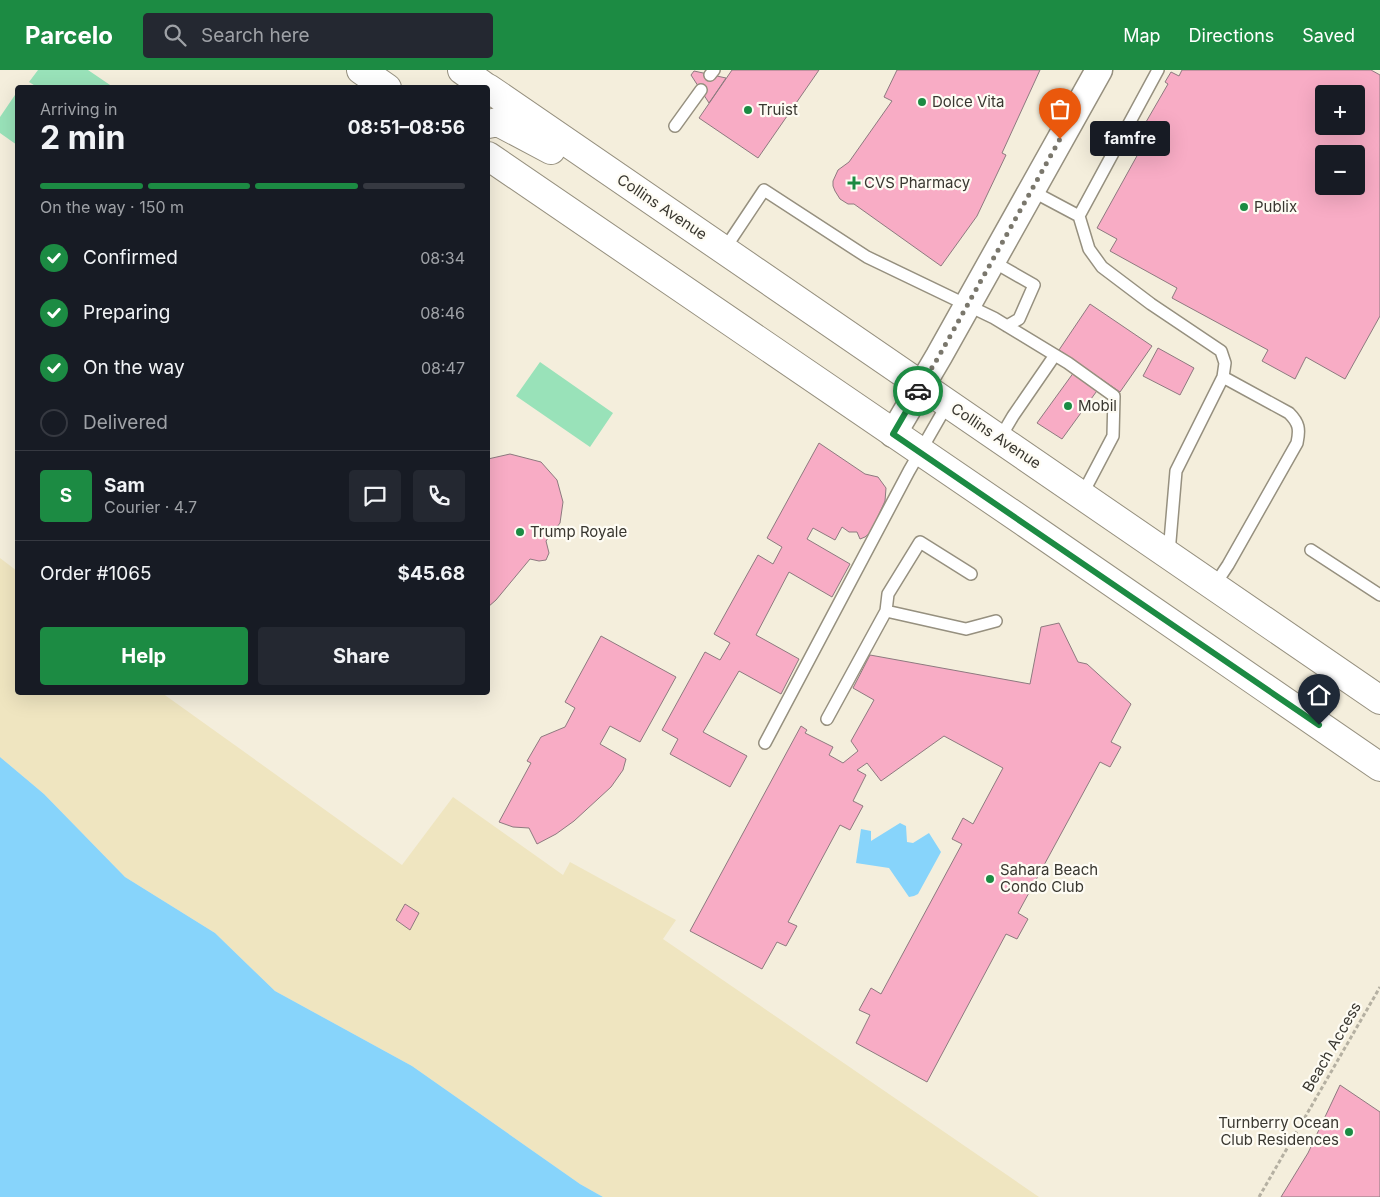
<!DOCTYPE html>
<meta charset="utf-8">
<style>
body{margin:0;font-family:Inter,sans-serif;background:#242831;color:#f1f3f6;height:100vh;display:flex;flex-direction:column;font-size:19px;white-space:nowrap}
*{box-sizing:border-box;margin:0}
p{font-size:16px;color:#9ea1a6}
.icon{flex:none;width:28px;height:28px;fill:none;stroke:currentColor;stroke-width:2;stroke-linecap:round;stroke-linejoin:round}
.map{position:relative;flex:1;overflow:hidden}
.drawer{position:absolute;left:15px;top:15px;width:475px;height:610px;display:flex;flex-direction:column;background:#171b24;border-radius:5px;box-shadow:0 5px 20px #0002}
.drawer>*{flex:none}
.tools{position:absolute;left:1315px;top:15px;display:grid;gap:10px}
.tools a{display:grid;place-items:center;width:50px;height:50px;border-radius:5px;background:#171b24;box-shadow:0 5px 20px #0002;font-size:25px}
.pin{position:absolute;display:grid;place-items:center;width:42px;height:42px;color:#fff;margin:-51px -21px;border-radius:50% 50% 50% 0;rotate:-45deg;box-shadow:0 0 5px #0007}
.pin .icon{rotate:45deg}
.courier{position:absolute;display:grid;place-items:center;width:50px;height:50px;margin:-25px;border:4px solid #1c8b43;border-radius:50%;background:#fff;color:#222;box-shadow:0 1px 6px #0007}
.bubble{position:absolute;height:35px;border-radius:5px;background:#171b24;box-shadow:0 5px 20px #0002;font-size:16px;font-weight:700;line-height:35px;text-align:center}
.headline em{font-style:normal;font-weight:700}
.headline div{display:flex;flex-direction:column-reverse}
.headline{display:flex;align-items:center;justify-content:space-between;height:85px;padding:0 25px}
h1{font-size:32px;font-weight:700;line-height:38px}
.bar{display:grid;grid-template-columns:repeat(4,1fr);gap:8px 5px;align-content:center;height:60px;padding:0 25px}
.bar i{height:6px;border-radius:4px;background:#363941}
.bar .selected{background:#1c8b43}
.bar p{grid-column:span 4}
.line{display:flex;align-items:center;gap:12px;padding:0 25px;border-top:1px solid #363941}
.line div{flex:1}
.round{display:grid;place-items:center;flex:none;width:52px;height:52px;border-radius:5px;background:#242831}
ol{padding:0 25px;list-style:none}
li{display:flex;align-items:center;gap:15px;height:55px}
li p{margin-inline-start:auto}
li .icon{padding:5px;border-radius:50%;background:#1c8b43;color:#fff;stroke-width:4}
li:last-child{color:#9ea1a6}
li i{width:28px;height:28px;border:2px solid #363941;border-radius:50%}
.action{display:flex;gap:10px;margin-top:auto;padding:10px 25px}
.action a{flex:1;height:58px;border-radius:5px;background:#1c8b43;color:#fff;font-size:20px;font-weight:700;line-height:58px;text-align:center}
.action a+a{background:#242831;color:#f1f3f6}
header{display:flex;align-items:center;gap:30px;box-sizing:border-box;height:70px;padding:0 25px;background:#1c8b43;color:#fff}
header strong{font-size:24px}
nav{display:flex;gap:28px;margin-inline-start:auto;font-size:18px}
.search{width:350px;height:45px;background:#242831;display:flex;align-items:center;gap:12px;box-sizing:border-box;padding:0 18px;border-radius:5px;color:#9ea1a6;font-size:19px}
.map>svg:first-child{display:block}
.green{fill:#99e2b9}
.sand{fill:#efe5c0}
.water{fill:#87d4fb}
.building{fill:#f8acc5;stroke:#8d7a7f;fill-rule:evenodd}
.lines{fill:none;stroke-linecap:round;stroke-linejoin:round}
.service-casing{stroke:#96907f;stroke-width:14}
.tertiary-casing{stroke:#96907f;stroke-width:29}
.primary-casing{stroke:#96907f;stroke-width:30}
.path{stroke:#b5b0a2;stroke-width:3;stroke-dasharray:4 2.5;stroke-linecap:butt}
.service{stroke:#fff;stroke-width:11}
.tertiary{stroke:#fff;stroke-width:26}
.primary{stroke:#fff;stroke-width:28}
.done{stroke:#7a776c;stroke-width:5;stroke-dasharray:0 9}
.route{stroke:#1c8b43;stroke-width:6}
.poi-dot{fill:#1c8b43;stroke:#fefcf4;stroke-width:2}
.labels{text-anchor:middle;stroke-width:4.5;stroke-linejoin:round;paint-order:stroke}
.poi-label{font-size:15px;fill:#393730;stroke:#fefcf4;text-anchor:start}
.street-label{font-size:15px;fill:#393730;stroke:#fefcf4}
</style>
<header>
<strong>Parcelo</strong>
<div class="search"><svg class="icon" aria-label="search" viewBox="0 0 24 24"><circle cx="10" cy="10" r="6"/><path d="M15 15l6 6"/></svg>Search here</div>
<nav><a>Map</a><a>Directions</a><a>Saved</a></nav>
</header>
<div class="map">
<svg width="1380" height="1127" viewBox="0 0 1380 1127">
<rect width="100%" height="100%" fill="#f4eedc"/>
<path class="green" d="M 38,0 L 88,0 L 113,17 L 37,17 L 29,12 Z
M 17,22 L 18,22 L 17,75 L 0,63 L 0,47 Z
M 540,292 L 613,343 L 590,377 L 516,326 Z"/>
<path class="sand" d="M 0,488 L 17,501 L 18,622 L 162,623 L 402,795 L 453,727 L 563,805 L 570,792 L 676,850 L 663,869 L 1039,1127 L 603,1127 L 580,1114 L 412,996 L 275,921 L 215,863 L 125,807 L 44,724 L 0,687 Z"/>
<path class="water" d="M 0,687 L 44,724 L 125,807 L 215,863 L 275,921 L 412,996 L 580,1114 L 603,1127 L 0,1127 Z
M 900,753 L 906,756 L 907,772 L 913,773 L 929,763 L 941,782 L 918,824 L 914,826 L 909,827 L 889,798 L 856,793 L 861,759 L 871,761 L 871,771 Z"/>
<path class="building" d="M 732,0 L 819,0 L 758,88 L 699,48 Z
M 897,0 L 1040,0 L 1002,83 L 1006,85 L 977,146 L 941,196 L 854,134 L 848,134 L 840,129 L 835,121 L 833,116 L 833,111 L 838,100 L 849,92 L 892,31 L 884,27 Z
M 1182,0 L 1371,0 L 1380,5 L 1380,246 L 1345,309 L 1306,287 L 1295,309 L 1262,291 L 1268,280 L 1172,228 L 1177,218 L 1110,181 L 1117,169 L 1097,158 L 1143,75 L 1140,73 L 1150,54 L 1146,52 L 1168,14 L 1165,12 L 1171,2 L 1179,6 ZM 1324,24 L 1356,24 L 1356,56 L 1324,56 ZM 1324,84 L 1356,84 L 1356,116 L 1324,116 Z
M 694,1 L 726,8 L 709,33 L 691,5 Z
M 1090,234 L 1152,276 L 1120,322 L 1059,280 Z
M 1158,278 L 1194,298 L 1180,325 L 1143,306 Z
M 1074,302 L 1099,318 L 1062,369 L 1037,353 Z
M 819,373 L 865,404 L 878,407 L 886,418 L 885,431 L 871,462 L 865,467 L 860,469 L 857,462 L 849,462 L 842,457 L 835,470 L 813,458 L 807,469 L 850,494 L 832,527 L 789,502 L 756,565 L 799,589 L 781,624 L 739,601 L 703,662 L 747,686 L 730,717 L 670,684 L 678,669 L 662,660 L 705,582 L 720,590 L 730,573 L 714,564 L 758,485 L 773,494 L 782,477 L 767,468 Z
M 510,384 L 541,392 L 557,410 L 563,432 L 560,453 L 546,471 L 549,483 L 546,490 L 539,491 L 530,489 L 496,530 L 488,537 L 488,389 Z
M 1059,553 L 1078,592 L 1087,594 L 1131,634 L 1111,672 L 1121,677 L 1110,697 L 1100,692 L 1018,843 L 1028,849 L 1017,869 L 1006,864 L 927,1012 L 856,973 L 870,945 L 859,940 L 871,918 L 881,924 L 962,774 L 952,769 L 963,748 L 973,754 L 1003,698 L 944,666 L 881,711 L 867,693 L 857,700 L 866,705 L 853,731 L 863,736 L 850,760 L 840,755 L 788,852 L 797,856 L 786,876 L 777,872 L 762,899 L 690,861 L 801,656 L 807,660 L 805,663 L 833,677 L 829,685 L 843,693 L 858,681 L 851,671 L 874,630 L 853,618 L 870,585 L 1030,614 L 1041,557 Z
M 601,566 L 676,607 L 640,672 L 610,656 L 600,674 L 626,689 L 623,700 L 611,717 L 574,751 L 556,764 L 537,774 L 529,758 L 513,757 L 499,752 L 531,693 L 527,691 L 541,667 L 565,657 L 575,638 L 565,632 Z
M 405,834 L 419,843 L 410,860 L 396,850 Z
M 1340,1015 L 1380,1042 L 1380,1127 L 1281,1127 L 1308,1083 Z"/>
<g class="lines">
<defs>
<path id="service" d="M 1158,0 L 1079,146 L 1089,179 L 1102,197 L 1151,234 L 1221,281 L 1225,293 L 1223,307 L 1176,401 L 1169,483
M 710,5 L 714,0
M 675,56 L 701,20
M 1032,121 L 1079,146
M 724,180 L 764,120 L 867,187 L 994,248 L 1068,293 L 1114,326 L 1113,366 L 1082,425
M 992,191 L 1034,215 L 1019,249 L 1007,256
M 1000,368 L 1013,346 L 1055,285
M 1311,480 L 1380,525
M 1214,516 L 1228,495 L 1297,373 C 1300,359 1299,353 1289,343 L 1223,307
M 886,541 L 888,524 L 920,472 L 971,504
M 827,649 L 886,541 L 966,559 L 996,551
M 765,673 L 909,401 L 948,333"/>
<path id="tertiary" d="M 893,364 L 939,286 L 1099,0"/>
<path id="primary" d="M 361,0 L 387,18
M 462,0 L 487,18
M 488,18 L 1380,630
M 488,54 L 498,52 L 551,80
M 488,86 L 1027,454 L 1380,697"/>
</defs>
<use href="#service" class="service-casing"/>
<use href="#tertiary" class="tertiary-casing"/>
<use href="#primary" class="primary-casing"/>
<path class="path" d="M 1259,1127 L 1380,917"/>
<use href="#service" class="service"/>
<use href="#tertiary" class="tertiary"/>
<use href="#primary" class="primary"/>
</g>
<g class="lines">
<path class="done" d="M 918,321 L 939,286 L 1060,69"/>
<path class="route" d="M 918,321 L 893,364 L 1319,655"/>
</g>
<g class="poi-dot">
<circle cx="922" cy="32" r="5"/>
<circle cx="748" cy="40" r="5"/>
<path d="M851.5 105.5h5v5h5v5h-5v5h-5v-5h-5v-5h5z"/>
<circle cx="1244" cy="137" r="5"/>
<circle cx="1068" cy="336" r="5"/>
<circle cx="520" cy="462" r="5"/>
<circle cx="990" cy="809" r="5"/>
<circle cx="1349" cy="1062" r="5"/>
</g>
<g class="labels">
<g class="poi-label">
<text x="932" y="37">Dolce Vita</text>
<text x="758" y="45">Truist</text>
<text x="864" y="118">CVS Pharmacy</text>
<text x="1254" y="142">Publix</text>
<text x="1078" y="341">Mobil</text>
<text x="530" y="467">Trump Royale</text>
<text x="1000" y="805">Sahara Beach<tspan x="1000" dy="17">Condo Club</tspan></text>
<text x="1339" y="1058" text-anchor="end">Turnberry Ocean<tspan x="1339" dy="17">Club Residences</tspan></text>
</g>
<g class="street-label">
<text transform="translate(662 137) rotate(34)" y="5">Collins Avenue</text>
<text transform="translate(996 366) rotate(34)" y="5">Collins Avenue</text>
<text transform="translate(1332 977) rotate(-60)" y="5">Beach Access</text>
</g>
</g>
</svg>
<div class="tools">
<a>+</a>
<a>−</a>
</div>
<div class="pin" style="left:1060px;top:69px;background:#ea580c"><svg class="icon" aria-label="bag" viewBox="0 0 24 24"><path d="M5 8h14l-1 12H6zM9 8a3 3 0 0 1 6 0"/></svg></div>
<div class="pin" style="left:1319px;top:655px;background:#1f2937"><svg class="icon" aria-label="home" viewBox="0 0 24 24"><path d="M3 11l9-7 9 7M6 9v11h12V9"/></svg></div>
<div class="courier" style="left:918px;top:321px"><svg class="icon" aria-label="car" viewBox="0 0 24 24"><path d="M5 17H2v-5l4-1 3-4h7l3 4 3 1v5h-3M9 17h6M6 11h13"/><circle cx="7" cy="17" r="2"/><circle cx="17" cy="17" r="2"/></svg></div>
<div class="bubble" style="left:1090px;top:51px;width:80px">famfre</div>
<section class="drawer">
<div class="headline"><div><h1>2 min</h1><p>Arriving in</p></div><em>08:51–08:56</em></div>
<div class="bar"><i class="selected"></i><i class="selected"></i><i class="selected"></i><i></i><p>On the way · 150 m</p></div>
<ol>
<li><svg class="icon" aria-label="check" viewBox="0 0 24 24"><path d="M5 12l5 5 9-10"/></svg>Confirmed<p>08:34</p></li>
<li><svg class="icon" aria-label="check" viewBox="0 0 24 24"><path d="M5 12l5 5 9-10"/></svg>Preparing<p>08:46</p></li>
<li><svg class="icon" aria-label="check" viewBox="0 0 24 24"><path d="M5 12l5 5 9-10"/></svg>On the way<p>08:47</p></li>
<li><i></i>Delivered</li>
</ol>
<div class="line" style="height:90px"><b class="round" style="background:#1c8b43;color:#fff">S</b><div><b>Sam</b><p>Courier · 4.7</p></div><a class="round"><svg class="icon" aria-label="chat" viewBox="0 0 24 24"><path d="M4 5h16v11H9l-5 4z"/></svg></a><a class="round"><svg class="icon" aria-label="phone" viewBox="0 0 24 24"><path d="M5 4h4l2 5-3 2q2 4 5 5l2-3 5 2v4C11 20 4 13 5 4z"/></svg></a></div>
<div class="line" style="height:65px"><div>Order #1065</div><b>$45.68</b></div>
<div class="action"><a>Help</a><a>Share</a></div>
</section>
</div>
